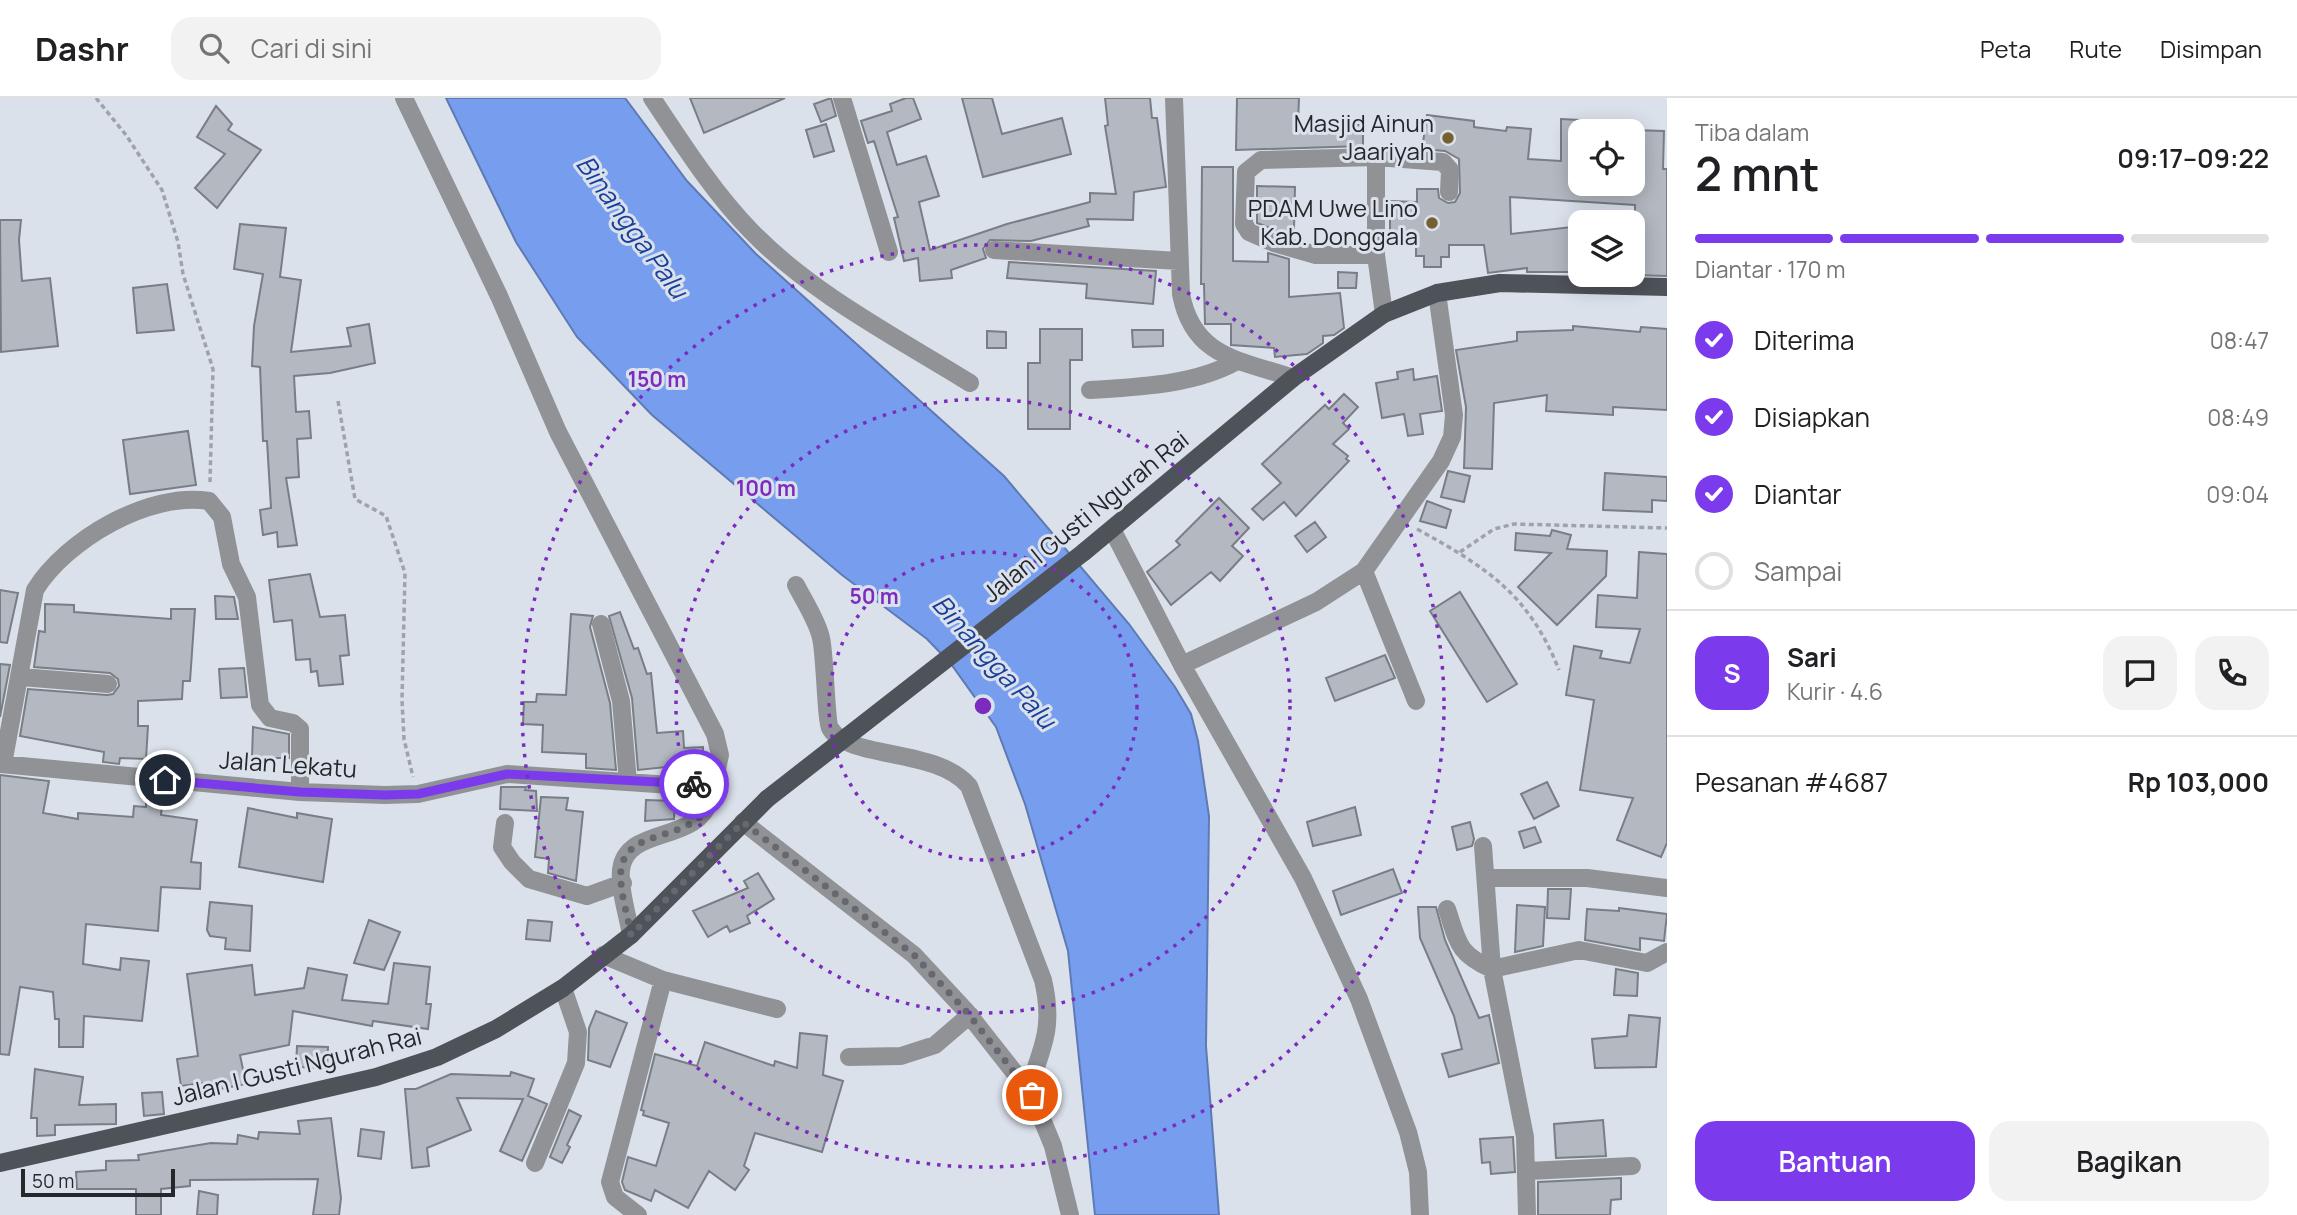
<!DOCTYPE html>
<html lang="id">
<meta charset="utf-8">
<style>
body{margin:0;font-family:Manrope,sans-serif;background:#f2f2f2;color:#202124;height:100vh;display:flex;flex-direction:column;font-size:26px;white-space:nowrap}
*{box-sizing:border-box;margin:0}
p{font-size:23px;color:#757577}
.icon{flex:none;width:38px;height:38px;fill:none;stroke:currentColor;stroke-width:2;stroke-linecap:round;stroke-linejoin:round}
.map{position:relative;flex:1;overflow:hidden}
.panel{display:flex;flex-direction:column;background:#fff;width:630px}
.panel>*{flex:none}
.fabs{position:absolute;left:1568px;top:21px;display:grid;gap:14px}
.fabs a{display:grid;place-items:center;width:77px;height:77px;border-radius:14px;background:#fff;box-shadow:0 4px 18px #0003;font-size:35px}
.scale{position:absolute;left:21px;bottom:18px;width:154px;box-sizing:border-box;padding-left:7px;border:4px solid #25272b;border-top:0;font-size:19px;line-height:24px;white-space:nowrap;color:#25272b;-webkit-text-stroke:5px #dbe1eb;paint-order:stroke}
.pin{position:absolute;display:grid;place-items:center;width:60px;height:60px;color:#fff;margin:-30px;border:4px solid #fff;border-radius:50%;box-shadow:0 2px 7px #0007}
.courier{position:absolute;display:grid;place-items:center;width:70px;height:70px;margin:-35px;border:5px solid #7c3aed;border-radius:50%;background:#fff;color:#222;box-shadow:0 2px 9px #0007}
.summary em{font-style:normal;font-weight:600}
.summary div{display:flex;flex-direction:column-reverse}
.summary{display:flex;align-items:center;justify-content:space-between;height:119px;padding:0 28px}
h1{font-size:46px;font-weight:600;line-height:52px}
.bar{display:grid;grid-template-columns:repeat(4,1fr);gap:10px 7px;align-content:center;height:84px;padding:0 28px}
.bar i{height:9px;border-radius:5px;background:#e0e0e0}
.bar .active{background:#7c3aed}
.bar p{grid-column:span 4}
.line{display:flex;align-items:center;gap:18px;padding:0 28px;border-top:2px solid #e0e0e0}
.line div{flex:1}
.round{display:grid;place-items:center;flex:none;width:74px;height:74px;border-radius:21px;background:#f2f2f2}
ol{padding:0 28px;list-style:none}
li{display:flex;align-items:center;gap:21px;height:77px}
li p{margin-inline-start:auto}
li .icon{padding:7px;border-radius:50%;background:#7c3aed;color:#fff;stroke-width:4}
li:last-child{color:#757577}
li i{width:38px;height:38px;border:4px solid #e0e0e0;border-radius:50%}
.button{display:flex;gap:14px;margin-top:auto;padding:14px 28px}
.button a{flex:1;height:80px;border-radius:21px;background:#7c3aed;color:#fff;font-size:28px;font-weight:600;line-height:80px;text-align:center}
.button a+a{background:#f2f2f2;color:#202124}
header{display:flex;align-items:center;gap:42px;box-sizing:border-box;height:98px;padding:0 35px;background:#fff;border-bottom:2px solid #e0e0e0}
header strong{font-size:33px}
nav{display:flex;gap:38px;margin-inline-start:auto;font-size:24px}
.search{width:490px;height:63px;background:#f2f2f2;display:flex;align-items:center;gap:18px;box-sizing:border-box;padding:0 24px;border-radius:21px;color:#757577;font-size:26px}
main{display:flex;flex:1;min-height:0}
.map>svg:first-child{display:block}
.water{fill:#779eee;stroke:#5e7ab4;stroke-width:2}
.building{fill:#b3b8c1;stroke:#787d86;stroke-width:2}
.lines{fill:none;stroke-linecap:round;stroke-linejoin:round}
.path{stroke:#9ea3ab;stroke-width:3.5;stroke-dasharray:5 3.5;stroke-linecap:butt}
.minor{stroke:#909296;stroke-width:18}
.major{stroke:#4e5259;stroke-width:18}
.major-bridge{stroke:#4e5259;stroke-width:18}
.done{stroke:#65686e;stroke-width:7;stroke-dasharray:0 12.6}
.route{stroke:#7c3aed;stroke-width:9}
.ring{fill:none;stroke:#7b2cbf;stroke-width:3.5;stroke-dasharray:3.5 7}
.poi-dot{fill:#776030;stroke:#dbe1eb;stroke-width:2.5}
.labels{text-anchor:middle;stroke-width:6;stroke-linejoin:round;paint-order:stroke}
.poi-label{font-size:24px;fill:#25272b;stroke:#dbe1eb;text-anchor:end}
.street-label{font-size:24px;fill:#25272b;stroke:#dbe1eb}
.water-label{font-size:26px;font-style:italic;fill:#18409b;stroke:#dbe1eb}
.centre{fill:#7b2cbf;stroke:#dbe1eb;stroke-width:3.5}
.ring-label{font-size:21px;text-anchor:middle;font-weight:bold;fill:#7b2cbf;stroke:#dbe1eb;stroke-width:6;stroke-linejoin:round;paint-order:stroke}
</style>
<header>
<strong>Dashr</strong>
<div class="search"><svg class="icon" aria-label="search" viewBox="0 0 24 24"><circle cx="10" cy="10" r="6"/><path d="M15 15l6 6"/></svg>Cari di sini</div>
<nav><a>Peta</a><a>Rute</a><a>Disimpan</a></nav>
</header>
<main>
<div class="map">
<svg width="1667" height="1117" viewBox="0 0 1667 1117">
<rect width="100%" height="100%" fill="#dbe1eb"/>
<path class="water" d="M 446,0 L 625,0 L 687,83 L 756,156 L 1004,378 L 1129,526 L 1175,589 L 1191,616 L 1198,643 L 1209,718 L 1206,948 L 1219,1117 L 1095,1117 L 1068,853 L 1025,706 L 996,629 L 951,566 L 927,541 L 842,477 L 652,317 L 577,239 L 516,144 Z"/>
<path class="building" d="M 690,0 L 785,0 L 704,35 Z
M 831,0 L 836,18 L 821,24 L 814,6 Z
M 906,0 L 913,0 L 921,21 L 887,34 L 897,67 L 926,58 L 939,98 L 919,104 L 930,152 L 1007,126 L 1090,104 L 1090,95 L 1116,96 L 1105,28 L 1108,27 L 1105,0 L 1150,0 L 1152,20 L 1157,20 L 1166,89 L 1134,94 L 1133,122 L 1087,121 L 1089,128 L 1031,143 L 990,142 L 983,151 L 986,160 L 951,172 L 952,180 L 920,183 L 918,160 L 904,163 L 894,120 L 898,119 L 874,43 L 868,45 L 861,23 L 892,13 L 890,6 Z
M 962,0 L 992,0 L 1002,36 L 1062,20 L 1071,56 L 983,79 Z
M 1237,0 L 1299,0 L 1298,26 L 1363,27 L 1363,48 L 1236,52 Z
M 216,8 L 232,26 L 228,32 L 261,52 L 217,110 L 195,90 L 225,56 L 197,39 Z
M 1427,17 L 1474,23 L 1474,29 L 1506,33 L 1507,29 L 1531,31 L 1528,61 L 1561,63 L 1561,21 L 1580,22 L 1580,86 L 1633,86 L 1633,32 L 1664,33 L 1663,71 L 1667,71 L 1667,178 L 1633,177 L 1633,163 L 1641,162 L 1640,131 L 1635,131 L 1635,107 L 1510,99 L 1511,136 L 1580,128 L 1580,174 L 1527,174 L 1527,170 L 1488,175 L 1484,147 L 1449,147 L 1449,159 L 1441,159 L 1441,169 L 1424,169 L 1424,158 L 1416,158 L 1416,146 L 1390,146 L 1390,103 L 1417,104 L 1417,91 L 1438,91 L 1439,100 L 1448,105 L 1455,104 L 1460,95 L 1459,61 L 1445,53 L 1422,51 Z
M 826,26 L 834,53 L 814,59 L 806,32 Z
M 1202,69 L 1233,69 L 1233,163 L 1268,164 L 1268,155 L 1289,161 L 1289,199 L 1340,195 L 1344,230 L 1334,237 L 1323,238 L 1323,245 L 1307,256 L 1275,259 L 1274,250 L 1231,247 L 1231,226 L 1205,226 L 1204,186 L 1201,186 Z
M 1257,88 L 1295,89 L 1294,131 L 1289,131 L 1289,137 L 1257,125 Z
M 0,122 L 21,122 L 19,142 L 22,183 L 50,180 L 58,248 L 1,254 Z
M 240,126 L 286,130 L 280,179 L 301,182 L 291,254 L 351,248 L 347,230 L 369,226 L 375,265 L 330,275 L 294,278 L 296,314 L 309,313 L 311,340 L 297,341 L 299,379 L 286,380 L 297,447 L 278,449 L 277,434 L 263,437 L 260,412 L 271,410 L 267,343 L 263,343 L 260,269 L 252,268 L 254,228 L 263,176 L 234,171 Z
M 1009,164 L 1156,173 L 1153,206 L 1086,200 L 1087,186 L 1007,180 Z
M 1338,174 L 1357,175 L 1356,190 L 1338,190 Z
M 167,186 L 174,232 L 137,235 L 133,190 Z
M 1573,228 L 1640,234 L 1641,229 L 1667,231 L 1667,312 L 1613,309 L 1613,317 L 1546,313 L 1547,297 L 1494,305 L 1492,371 L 1464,370 L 1466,309 L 1456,252 L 1517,243 L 1517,234 L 1573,232 Z
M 1040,231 L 1082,231 L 1082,262 L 1070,262 L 1070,331 L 1028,331 L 1028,265 L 1040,265 Z
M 1132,232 L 1163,232 L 1163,248 L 1133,249 Z
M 987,233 L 1006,234 L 1006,250 L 987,250 Z
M 1413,271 L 1414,282 L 1437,278 L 1442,313 L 1420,316 L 1423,336 L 1408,338 L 1404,316 L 1382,320 L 1376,285 L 1398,281 L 1397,274 Z
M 1344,296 L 1358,309 L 1343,325 L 1349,331 L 1333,346 L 1348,358 L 1346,361 L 1349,363 L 1296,418 L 1284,404 L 1263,422 L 1252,411 L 1281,385 L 1262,366 L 1325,307 L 1329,311 Z
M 188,333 L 196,387 L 130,396 L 123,342 Z
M 1448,373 L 1470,378 L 1464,404 L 1441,399 Z
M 1605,375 L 1667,379 L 1667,403 L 1652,402 L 1652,414 L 1603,412 Z
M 1219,400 L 1249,430 L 1232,448 L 1243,458 L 1220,483 L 1211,474 L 1171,507 L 1147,474 L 1180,447 L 1176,443 Z
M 1427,403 L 1451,412 L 1446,430 L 1420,423 Z
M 1315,424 L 1326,439 L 1307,454 L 1295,438 Z
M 1552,432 L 1571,437 L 1567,451 L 1607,453 L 1606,478 L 1557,527 L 1518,489 L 1551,455 L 1515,452 L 1516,435 L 1550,438 Z
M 1639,454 L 1667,456 L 1667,745 L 1661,759 L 1617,742 L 1633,700 L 1580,692 L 1594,602 L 1566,597 L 1574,548 L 1602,553 L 1600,560 L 1630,565 L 1640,531 L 1596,529 L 1598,497 L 1637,500 Z
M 310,476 L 320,519 L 345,517 L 349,557 L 340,558 L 343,586 L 319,588 L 317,573 L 311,574 L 310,561 L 296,562 L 292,522 L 274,524 L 269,482 Z
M 0,492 L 18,495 L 7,545 L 0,544 Z
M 1460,494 L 1517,586 L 1487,604 L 1430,513 Z
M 215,498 L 234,499 L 238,521 L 216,521 Z
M 45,506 L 74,507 L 74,514 L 171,521 L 171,511 L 195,511 L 190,583 L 183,583 L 182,601 L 138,603 L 138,628 L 148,628 L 146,661 L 120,660 L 119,666 L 103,664 L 104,654 L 20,638 L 28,591 L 107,597 L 113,596 L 119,588 L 118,581 L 110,575 L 34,569 L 39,533 L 45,534 Z
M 620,514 L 634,551 L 638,550 L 647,576 L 651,575 L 657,635 L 683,633 L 684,650 L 703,649 L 703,671 L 686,671 L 686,674 L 671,676 L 666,675 L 666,669 L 638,672 L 632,600 L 609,518 Z
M 571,516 L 593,518 L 590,529 L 610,605 L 616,672 L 586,670 L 586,656 L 542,654 L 543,627 L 523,626 L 524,604 L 536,604 L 537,596 L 566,597 Z
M 1385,557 L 1395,580 L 1335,603 L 1326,580 Z
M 0,566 L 10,567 L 0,619 Z
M 244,570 L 247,599 L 221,600 L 219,571 Z
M 253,629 L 289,636 L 289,660 L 252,660 Z
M 0,677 L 49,683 L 43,715 L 78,721 L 78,715 L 133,719 L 134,708 L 146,709 L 146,694 L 163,695 L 161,717 L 197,722 L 191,764 L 201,765 L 200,791 L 161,789 L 158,833 L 86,826 L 83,866 L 120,872 L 121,860 L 149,863 L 142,923 L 84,918 L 83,949 L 59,949 L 59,921 L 55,921 L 53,894 L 20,889 L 9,957 L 0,956 Z
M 1547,684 L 1559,708 L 1534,721 L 1521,696 Z
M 501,689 L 526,689 L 525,692 L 536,693 L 537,713 L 500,711 Z
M 541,699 L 568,700 L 566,712 L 583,714 L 576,783 L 548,775 L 549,761 L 535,759 Z
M 646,702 L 675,703 L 674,721 L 645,723 Z
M 1355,709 L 1361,737 L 1313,748 L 1307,724 Z
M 248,710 L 297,720 L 297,715 L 332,721 L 323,784 L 239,769 Z
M 1470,724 L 1474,741 L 1472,748 L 1457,752 L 1452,729 Z
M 1535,729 L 1541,744 L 1524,750 L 1519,734 Z
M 1393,771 L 1402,795 L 1341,817 L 1333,793 Z
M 758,775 L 774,801 L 747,818 L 750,825 L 730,834 L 727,828 L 708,839 L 693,813 L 748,790 L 744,783 Z
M 1548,791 L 1571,791 L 1569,821 L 1547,820 Z
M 210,804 L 252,808 L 250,853 L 225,851 L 226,840 L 210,838 L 207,832 Z
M 1517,807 L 1545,809 L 1543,848 L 1515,854 Z
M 1418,809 L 1436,809 L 1445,842 L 1479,920 L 1489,917 L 1499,965 L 1449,979 L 1442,956 L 1462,951 L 1454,918 L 1420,840 Z
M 1619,810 L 1667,816 L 1664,843 L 1640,840 L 1640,852 L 1585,842 L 1587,811 L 1619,813 Z
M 369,822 L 400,834 L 384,872 L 354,865 Z
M 528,822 L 552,824 L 550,843 L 526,841 Z
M 394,865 L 430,869 L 426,906 L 431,906 L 428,931 L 373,923 L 372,928 L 293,913 L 289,947 L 240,957 L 246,986 L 220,991 L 218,983 L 181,988 L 177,961 L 198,958 L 187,876 L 252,867 L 255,897 L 304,890 L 308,870 L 347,877 L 342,902 L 388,906 Z
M 1616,871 L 1638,875 L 1637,898 L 1614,897 Z
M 596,913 L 627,925 L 610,969 L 588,962 L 589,930 Z
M 1629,917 L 1660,920 L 1656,969 L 1595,970 L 1592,941 L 1627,938 Z
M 800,935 L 827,938 L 823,977 L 843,983 L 822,1054 L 755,1035 L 744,1068 L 749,1072 L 735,1092 L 709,1073 L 688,1110 L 655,1092 L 651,1103 L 625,1092 L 622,1084 L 628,1059 L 656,1068 L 669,1025 L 643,1017 L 644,1013 L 641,1012 L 655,956 L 697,968 L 705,944 L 774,968 L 775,963 L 797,970 Z
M 297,948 L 328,949 L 327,970 L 296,969 Z
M 35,971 L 83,979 L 79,1007 L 116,1006 L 116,1026 L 55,1027 L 55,1037 L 37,1038 L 37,1020 L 31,1020 Z
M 511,974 L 534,981 L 528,998 L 547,1006 L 522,1063 L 500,1053 L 523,1001 L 457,1000 L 471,1032 L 427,1050 L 429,1068 L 412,1070 L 405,991 L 416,991 L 451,976 L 510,978 Z
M 162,994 L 164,1016 L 144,1018 L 142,995 Z
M 569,1012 L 581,1018 L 567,1047 L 570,1049 L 562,1065 L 550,1059 Z
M 331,1020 L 341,1100 L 339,1117 L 313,1117 L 318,1081 L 190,1082 L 190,1088 L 161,1091 L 161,1117 L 136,1117 L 136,1091 L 77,1091 L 76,1074 L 106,1072 L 106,1063 L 139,1062 L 138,1057 L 211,1045 L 237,1046 L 238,1037 L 258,1041 L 259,1034 L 300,1036 L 298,1023 Z
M 1603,1022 L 1606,1058 L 1556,1060 L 1554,1026 Z
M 361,1031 L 384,1034 L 381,1061 L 358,1058 Z
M 1513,1039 L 1515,1074 L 1491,1076 L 1490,1064 L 1482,1065 L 1480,1041 Z
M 1621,1080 L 1621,1101 L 1611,1102 L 1610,1117 L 1538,1117 L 1538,1084 Z
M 199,1093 L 218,1097 L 217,1117 L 197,1117 Z"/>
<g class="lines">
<path class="path" d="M 96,0 L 126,37 L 162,92 L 178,144 L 183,176 L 213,271 L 210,384
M 338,303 L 355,401 L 386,418 L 405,475 L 402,602 L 404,641 L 413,679
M 1417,431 C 1486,469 1529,496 1559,572
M 1460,454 L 1494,431 L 1514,426 L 1667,430"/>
<path class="minor" d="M 652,0 C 682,45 713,94 751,133 C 812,196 896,239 970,285
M 842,0 L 889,154
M 1174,0 L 1181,196 C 1193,260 1241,262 1293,280
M 1376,59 L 1376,157 L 1384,216
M 994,152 L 1179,163
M 1376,157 L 1316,157 L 1274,145 L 1249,134 L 1244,126 L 1246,74 L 1261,62 L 1376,59 L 1443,64 L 1450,72 L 1449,94
M 1090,292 C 1138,289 1195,287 1237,263
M 1113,433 L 1182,567
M 1364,473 L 1416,603
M 796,487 C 804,503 817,522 821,540 C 825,556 826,623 830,630 C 848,662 936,649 969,688 L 1043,882 C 1054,929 1043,948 1028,992
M 601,526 L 621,603 L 628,684
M 21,579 L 108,586
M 0,666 L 300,694 L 385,697 L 418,696 L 507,676 L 671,687 L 703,684 L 716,676 L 720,657 L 715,636 L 558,334 L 499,198 L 404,0
M 3,666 L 35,492 C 66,442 149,393 209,403 L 222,419 L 231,466 L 247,499 L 260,607 L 270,620 L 293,625 L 300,631 L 300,694
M 743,724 L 914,857 L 966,913 L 1032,997 L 1053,1048 L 1070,1117
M 505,725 L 502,749 L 512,764 L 529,781 L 587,798 L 623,785
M 1486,780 L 1587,780 L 1667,790
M 1447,811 C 1458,845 1458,856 1492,871 L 1483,748
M 631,837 C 628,818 619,792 621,772 C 626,727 697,746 710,702 C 712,695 712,687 713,680
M 603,857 L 663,882 L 610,1084 L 615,1099 L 638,1117
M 663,882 L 777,911
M 849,959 L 901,958 L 935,947 L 970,917
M 535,1065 L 576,965 L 578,934 L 563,890
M 1528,1073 L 1632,1068
M 1420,1117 L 1418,1074 L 1408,1034 L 1359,901 L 1303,780 L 1182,567 L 1316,504 L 1364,473 L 1441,363 L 1452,339 L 1454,317 L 1437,195
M 1527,1117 L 1525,1039 L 1492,871 L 1579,852 L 1647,865 L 1667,854"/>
<path class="major" d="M 1084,454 L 1293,280 L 1384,216 L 1437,195 L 1500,185 L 1667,189
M 0,1065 L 376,979 L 437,959 L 496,931 L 563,890 L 631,837 L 767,701"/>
<path class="major-bridge" d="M 767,701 L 1084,454"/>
</g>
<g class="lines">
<path class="done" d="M 694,686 L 713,680 C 712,687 712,695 710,702 C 697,746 626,727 621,772 C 619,792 628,818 631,837 L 743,724 L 914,857 L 966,913 L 1032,997"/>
<path class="route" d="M 165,682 L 300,694 L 385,697 L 418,696 L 507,676 L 694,686"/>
</g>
<g class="ring">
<circle cx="983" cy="608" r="154"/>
<circle cx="983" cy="608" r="307"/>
<circle cx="983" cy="608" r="461"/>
</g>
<g class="poi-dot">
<circle cx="1448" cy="40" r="7"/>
<circle cx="1432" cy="125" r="7"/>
</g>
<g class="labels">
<g class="poi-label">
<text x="1434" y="34">Masjid Ainun<tspan x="1434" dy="28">Jaariyah</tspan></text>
<text x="1418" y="119">PDAM Uwe Lino<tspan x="1418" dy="28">Kab. Donggala</tspan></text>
</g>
<g class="street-label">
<text transform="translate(1086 419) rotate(-39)" y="8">Jalan I Gusti Ngurah Rai</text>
<text transform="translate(288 667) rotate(4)" y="8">Jalan Lekatu</text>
<text transform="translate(297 969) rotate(-14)" y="8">Jalan I Gusti Ngurah Rai</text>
</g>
<g class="water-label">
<text transform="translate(632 129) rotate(54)" y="9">Binangga Palu</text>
<text transform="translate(994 564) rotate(48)" y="9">Binangga Palu</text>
</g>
</g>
<circle cx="983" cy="608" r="10" class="centre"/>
<g class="ring-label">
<text x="657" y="289">150 m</text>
<text x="766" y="398">100 m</text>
<text x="874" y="506">50 m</text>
</g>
</svg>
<div class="fabs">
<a><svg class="icon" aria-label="locate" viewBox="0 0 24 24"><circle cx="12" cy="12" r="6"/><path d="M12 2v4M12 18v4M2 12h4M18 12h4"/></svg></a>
<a><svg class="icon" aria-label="layers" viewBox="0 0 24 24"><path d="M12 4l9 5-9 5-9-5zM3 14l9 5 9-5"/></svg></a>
</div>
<div class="scale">50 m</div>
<div class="pin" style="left:1032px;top:997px;background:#ea580c"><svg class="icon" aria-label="bag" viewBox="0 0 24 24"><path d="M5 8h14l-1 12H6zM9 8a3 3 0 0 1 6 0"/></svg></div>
<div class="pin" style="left:165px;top:682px;background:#1f2937"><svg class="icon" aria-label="home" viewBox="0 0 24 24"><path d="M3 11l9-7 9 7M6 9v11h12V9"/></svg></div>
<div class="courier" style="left:694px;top:686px"><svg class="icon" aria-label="bike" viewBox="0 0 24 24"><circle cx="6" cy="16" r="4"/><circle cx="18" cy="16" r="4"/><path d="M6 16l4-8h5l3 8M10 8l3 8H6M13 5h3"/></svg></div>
</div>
<section class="panel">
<div class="summary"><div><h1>2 mnt</h1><p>Tiba dalam</p></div><em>09:17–09:22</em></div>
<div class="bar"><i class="active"></i><i class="active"></i><i class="active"></i><i></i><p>Diantar · 170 m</p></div>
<ol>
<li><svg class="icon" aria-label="check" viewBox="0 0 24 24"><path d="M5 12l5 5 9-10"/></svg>Diterima<p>08:47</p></li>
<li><svg class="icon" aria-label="check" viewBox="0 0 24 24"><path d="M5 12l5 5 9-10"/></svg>Disiapkan<p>08:49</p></li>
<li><svg class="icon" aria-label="check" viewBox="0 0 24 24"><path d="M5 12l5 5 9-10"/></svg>Diantar<p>09:04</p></li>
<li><i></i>Sampai</li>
</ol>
<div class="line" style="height:126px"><b class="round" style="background:#7c3aed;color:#fff">S</b><div><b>Sari</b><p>Kurir · 4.6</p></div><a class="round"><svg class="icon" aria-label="chat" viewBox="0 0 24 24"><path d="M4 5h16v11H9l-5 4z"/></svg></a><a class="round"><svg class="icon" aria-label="phone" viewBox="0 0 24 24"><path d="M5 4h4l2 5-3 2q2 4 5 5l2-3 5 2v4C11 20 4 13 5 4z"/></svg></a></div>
<div class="line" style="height:91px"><div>Pesanan #4687</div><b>Rp 103,000</b></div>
<div class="button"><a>Bantuan</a><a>Bagikan</a></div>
</section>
</main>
